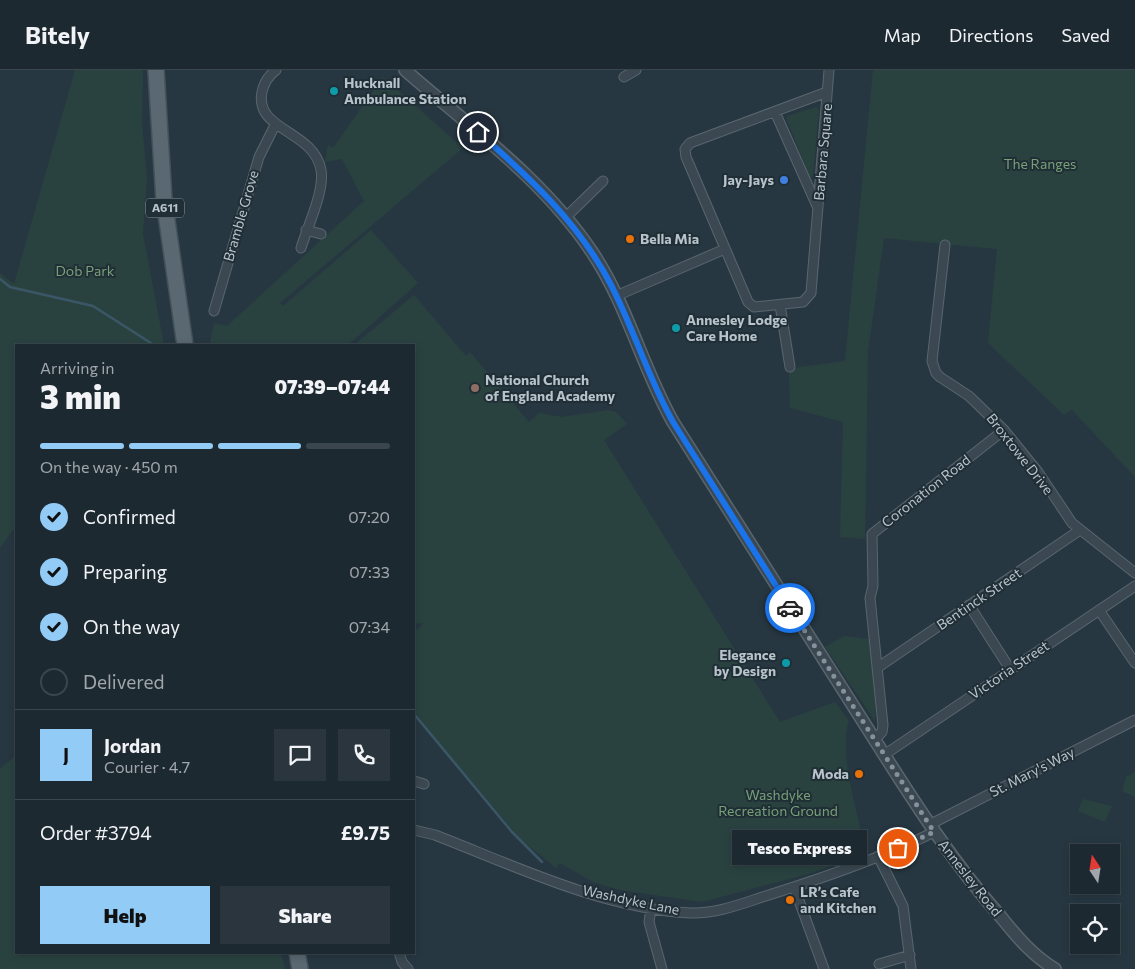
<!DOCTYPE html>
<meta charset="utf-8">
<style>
body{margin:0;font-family:Commissioner,sans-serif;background:#2a353d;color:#f1f3f6;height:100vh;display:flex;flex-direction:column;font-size:19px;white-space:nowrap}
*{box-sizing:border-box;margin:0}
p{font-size:16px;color:#a0a6ab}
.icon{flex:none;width:28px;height:28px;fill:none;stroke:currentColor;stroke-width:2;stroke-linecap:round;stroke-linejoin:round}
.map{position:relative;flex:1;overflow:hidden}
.side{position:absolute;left:15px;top:274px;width:400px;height:610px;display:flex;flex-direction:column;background:#1d2931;border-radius:0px;box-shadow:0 2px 8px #0003,0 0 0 1px #3b454d}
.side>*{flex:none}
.needle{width:32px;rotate:348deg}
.tools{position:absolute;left:1070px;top:774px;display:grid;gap:10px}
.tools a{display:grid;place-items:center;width:50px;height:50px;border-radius:0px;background:#1d2931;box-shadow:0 2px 8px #0003,0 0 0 1px #3b454d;font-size:25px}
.pin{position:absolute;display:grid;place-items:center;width:42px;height:42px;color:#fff;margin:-21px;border:2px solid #fff;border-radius:50%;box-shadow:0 1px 5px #0007}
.courier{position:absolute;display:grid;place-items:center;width:50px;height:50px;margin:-25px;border:4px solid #1a73e8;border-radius:50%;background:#fff;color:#222;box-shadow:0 1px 6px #0007}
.bubble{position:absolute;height:35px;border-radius:0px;background:#1d2931;box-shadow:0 2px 8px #0003,0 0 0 1px #3b454d;font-size:16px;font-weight:800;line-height:35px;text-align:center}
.headline em{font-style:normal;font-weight:800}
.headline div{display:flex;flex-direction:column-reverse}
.headline{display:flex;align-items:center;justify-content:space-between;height:85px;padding:0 25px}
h1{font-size:32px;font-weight:800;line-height:38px}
.bar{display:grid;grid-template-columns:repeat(4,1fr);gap:8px 5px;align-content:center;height:60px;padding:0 25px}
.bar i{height:6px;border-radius:4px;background:#3b454d}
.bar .on{background:#92ccf6}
.bar p{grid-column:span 4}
.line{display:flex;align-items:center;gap:12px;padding:0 25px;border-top:1px solid #3b454d}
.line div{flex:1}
.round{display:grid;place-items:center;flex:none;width:52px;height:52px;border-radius:0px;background:#2a353d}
ol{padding:0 25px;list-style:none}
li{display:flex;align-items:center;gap:15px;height:55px}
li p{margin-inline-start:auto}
li .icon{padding:5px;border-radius:50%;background:#92ccf6;color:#111;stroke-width:4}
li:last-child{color:#a0a6ab}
li i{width:28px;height:28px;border:2px solid #3b454d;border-radius:50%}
.action{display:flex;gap:10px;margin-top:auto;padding:10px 25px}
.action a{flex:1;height:58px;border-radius:0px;background:#92ccf6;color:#111;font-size:20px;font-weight:800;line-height:58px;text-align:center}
.action a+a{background:#2a353d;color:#f1f3f6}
header{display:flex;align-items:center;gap:30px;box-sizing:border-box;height:70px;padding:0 25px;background:#1d2931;border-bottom:1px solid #3b454d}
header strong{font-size:24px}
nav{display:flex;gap:28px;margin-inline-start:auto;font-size:18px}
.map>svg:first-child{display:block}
.green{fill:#294240}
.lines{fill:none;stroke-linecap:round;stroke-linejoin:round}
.stream{stroke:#3b5767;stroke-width:2.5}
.minor-casing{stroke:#59666e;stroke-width:11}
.tertiary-casing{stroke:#59666e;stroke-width:14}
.primary-casing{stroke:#45525a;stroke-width:18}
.minor{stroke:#3b4851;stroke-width:9}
.tertiary{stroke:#3b4851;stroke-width:11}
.primary{stroke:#596871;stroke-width:15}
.done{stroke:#85929b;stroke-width:5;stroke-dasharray:0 9}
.route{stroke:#1a73e8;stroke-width:6}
.culture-dot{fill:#0f9aa8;stroke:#202e36;stroke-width:2}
.shop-dot{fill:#3f7fe0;stroke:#202e36;stroke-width:2}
.food-dot{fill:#e8710a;stroke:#202e36;stroke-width:2}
.education-dot{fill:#8d6e63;stroke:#202e36;stroke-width:2}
.labels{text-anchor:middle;stroke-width:4;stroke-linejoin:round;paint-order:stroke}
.shield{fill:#202e36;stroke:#8a969e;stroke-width:1}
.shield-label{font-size:12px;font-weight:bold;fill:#b8c3cb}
.poi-label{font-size:14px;font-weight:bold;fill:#b8c3cb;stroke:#202e36;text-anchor:start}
.street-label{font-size:14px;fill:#b8c3cb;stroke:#202e36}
.park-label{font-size:14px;fill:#77a078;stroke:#202e36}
</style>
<header>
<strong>Bitely</strong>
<nav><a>Map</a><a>Directions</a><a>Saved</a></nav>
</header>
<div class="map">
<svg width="1135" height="899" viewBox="0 0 1135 899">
<rect width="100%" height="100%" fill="#273741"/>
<path class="green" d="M 75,0 L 143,0 L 142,54 L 147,107 L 143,164 L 164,275 L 16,275 L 16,456 L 0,478 L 0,203 L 14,214 Z
M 873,0 L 1135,0 L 1135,407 L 1072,340 L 1064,345 L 988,273 L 997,179 L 884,168 L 868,281 L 865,469 L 840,467 L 843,352 L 790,338 L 789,303 L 799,297 L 845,291 Z
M 383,7 L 463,78 L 280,233 L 283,236 L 371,160 L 418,213 L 348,275 L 197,275 L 210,274 L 214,253 L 227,256 L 364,131 L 342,89 L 325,92 L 328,75 L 333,78 Z
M 816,37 L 819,39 L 813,107 L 810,108 L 786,48 L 787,46 Z
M 414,225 L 466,286 L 470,282 L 529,352 L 539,343 L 562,347 L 608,340 L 616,342 L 627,354 L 604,370 L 780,652 L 835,632 L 849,651 C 837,680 860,751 866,784 L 808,804 L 702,832 L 620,820 L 593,812 L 560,793 L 556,798 L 520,769 L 427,659 L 414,641 L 414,562 L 424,553 L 414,554 L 414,275 L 354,275 Z
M 844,566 L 869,569 L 876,635 L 875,651 L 825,577 Z
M 16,685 L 16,882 L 281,883 L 285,899 L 0,899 L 0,699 Z
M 1135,702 L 1135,727 L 1122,721 L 1126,707 Z
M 1083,729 L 1112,736 L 1105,752 L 1078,741 Z"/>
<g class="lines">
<path class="stream" d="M 0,209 L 10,217 L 93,236 L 154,275
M 414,644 L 512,762 L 542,792"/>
<defs>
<path id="minor" d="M 276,0 C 268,6 264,12 262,22 C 254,61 314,60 321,100 C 325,120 307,158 301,178
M 624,7 L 636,0
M 827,22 L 690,73 L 685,79 L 686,87 L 748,232 L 754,237 L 803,232 L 811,223 L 829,0
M 775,42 L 817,136
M 566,147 L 603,111
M 306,160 L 321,164
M 945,175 L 932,291 L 936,303 L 940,307 L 969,326 L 1004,360 L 1038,402 L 1072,453 L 1135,503
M 616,226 L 725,179
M 780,235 L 790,297
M 214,241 L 259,87 L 275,55
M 969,535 L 1010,599
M 1099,540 L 1135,593
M 877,598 L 1080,460
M 874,670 L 882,662 L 883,655 L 870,528 L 873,516 L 872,464 L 1004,360
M 884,685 L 1135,516
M 414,711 L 424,714
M 929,755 L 1135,650
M 414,760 L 435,765 C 515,796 604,839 691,843 C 718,844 746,832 772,824 C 826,807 882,788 934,762
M 878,786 L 903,836 L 911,899
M 794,817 L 824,899
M 651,838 L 649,852 L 662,899
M 399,882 L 402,892 L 408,899
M 879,894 L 910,885"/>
<path id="tertiary" d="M 405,0 C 470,57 543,109 592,182 C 627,234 642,297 673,352 C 741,460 809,568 878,675 C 916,735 954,794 1001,847 C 1017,867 1033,886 1055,899"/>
<path id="primary" d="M 156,0 L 164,130 L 185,275
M 297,882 L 300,899"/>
</defs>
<use href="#minor" class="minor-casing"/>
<use href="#tertiary" class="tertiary-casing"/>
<use href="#primary" class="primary-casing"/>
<use href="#minor" class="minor"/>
<use href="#tertiary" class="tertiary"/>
<use href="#primary" class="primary"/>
</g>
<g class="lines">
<path class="done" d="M 790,538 L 934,762 L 898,778"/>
<path class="route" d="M 478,62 C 529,107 578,152 610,213 C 634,259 648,308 673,352 L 790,538"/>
</g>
<g class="culture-dot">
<circle cx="334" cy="21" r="5"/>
<circle cx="676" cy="258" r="5"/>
<circle cx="786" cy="593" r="5"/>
</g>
<circle class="shop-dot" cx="784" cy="110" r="5"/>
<g class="food-dot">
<circle cx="630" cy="169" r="5"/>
<circle cx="859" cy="704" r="5"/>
<circle cx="790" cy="830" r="5"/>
</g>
<circle class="education-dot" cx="475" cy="318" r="5"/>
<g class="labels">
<rect class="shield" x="146" y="128.5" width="38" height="19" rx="4"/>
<g class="shield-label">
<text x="165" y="142">A611</text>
</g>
<g class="poi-label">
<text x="344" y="18">Hucknall<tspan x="344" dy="16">Ambulance Station</tspan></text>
<text x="774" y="115" text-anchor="end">Jay-Jays</text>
<text x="640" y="174">Bella Mia</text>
<text x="686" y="255">Annesley Lodge<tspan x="686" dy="16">Care Home</tspan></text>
<text x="485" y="315">National Church<tspan x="485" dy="16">of England Academy</tspan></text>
<text x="776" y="590" text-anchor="end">Elegance<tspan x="776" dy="16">by Design</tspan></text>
<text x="849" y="709" text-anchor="end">Moda</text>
<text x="800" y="827">LR’s Cafe<tspan x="800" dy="16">and Kitchen</tspan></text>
</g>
<g class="street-label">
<text transform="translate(823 82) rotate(-85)" y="5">Barbara Square</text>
<text transform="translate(241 146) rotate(-74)" y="5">Bramble Grove</text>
<text transform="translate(1020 384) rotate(52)" y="5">Broxtowe Drive</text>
<text transform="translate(926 421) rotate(-38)" y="5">Coronation Road</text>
<text transform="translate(979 529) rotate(-34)" y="5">Bentinck Street</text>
<text transform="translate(1009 600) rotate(-34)" y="5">Victoria Street</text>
<text transform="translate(1032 702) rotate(-27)" y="5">St. Mary's Way</text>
<text transform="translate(970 808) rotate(52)" y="5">Annesley Road</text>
<text transform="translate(631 830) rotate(12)" y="5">Washdyke Lane</text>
</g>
<g class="park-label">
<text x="1040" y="99">The Ranges</text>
<text x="85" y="206">Dob Park</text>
<text x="778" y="730">Washdyke<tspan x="778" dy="16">Recreation Ground</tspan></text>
</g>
</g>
</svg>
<div class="tools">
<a><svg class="needle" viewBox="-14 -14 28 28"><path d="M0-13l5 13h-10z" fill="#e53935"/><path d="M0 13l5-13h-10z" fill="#a0a6ab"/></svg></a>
<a><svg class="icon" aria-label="locate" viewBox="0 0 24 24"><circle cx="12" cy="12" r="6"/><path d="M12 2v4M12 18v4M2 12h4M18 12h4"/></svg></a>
</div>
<div class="pin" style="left:898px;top:778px;background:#ea580c"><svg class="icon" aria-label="bag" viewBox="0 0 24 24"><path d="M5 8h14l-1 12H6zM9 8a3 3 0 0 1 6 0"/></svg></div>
<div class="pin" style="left:478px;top:62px;background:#1f2937"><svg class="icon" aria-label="home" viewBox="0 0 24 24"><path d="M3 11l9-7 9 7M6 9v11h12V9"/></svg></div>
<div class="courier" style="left:790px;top:538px"><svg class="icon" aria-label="car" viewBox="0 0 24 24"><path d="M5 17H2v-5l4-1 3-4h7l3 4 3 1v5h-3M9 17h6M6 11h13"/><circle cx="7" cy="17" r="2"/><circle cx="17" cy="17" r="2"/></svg></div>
<div class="bubble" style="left:732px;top:760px;width:135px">Tesco Express</div>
<section class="side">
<div class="headline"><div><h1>3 min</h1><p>Arriving in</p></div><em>07:39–07:44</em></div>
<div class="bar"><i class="on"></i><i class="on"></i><i class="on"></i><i></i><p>On the way · 450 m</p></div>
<ol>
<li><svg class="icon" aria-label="check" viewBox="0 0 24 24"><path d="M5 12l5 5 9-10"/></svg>Confirmed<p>07:20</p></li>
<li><svg class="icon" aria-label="check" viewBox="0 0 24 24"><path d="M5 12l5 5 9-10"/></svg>Preparing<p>07:33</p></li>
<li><svg class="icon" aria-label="check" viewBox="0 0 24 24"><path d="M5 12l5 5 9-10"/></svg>On the way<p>07:34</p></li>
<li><i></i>Delivered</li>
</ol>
<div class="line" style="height:90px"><b class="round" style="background:#92ccf6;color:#111">J</b><div><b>Jordan</b><p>Courier · 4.7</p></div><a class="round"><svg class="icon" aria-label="chat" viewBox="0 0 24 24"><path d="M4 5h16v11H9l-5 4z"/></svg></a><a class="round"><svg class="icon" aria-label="phone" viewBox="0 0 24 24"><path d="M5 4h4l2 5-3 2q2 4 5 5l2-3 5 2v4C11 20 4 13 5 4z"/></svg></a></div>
<div class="line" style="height:65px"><div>Order #3794</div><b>£9.75</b></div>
<div class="action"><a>Help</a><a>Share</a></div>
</section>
</div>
